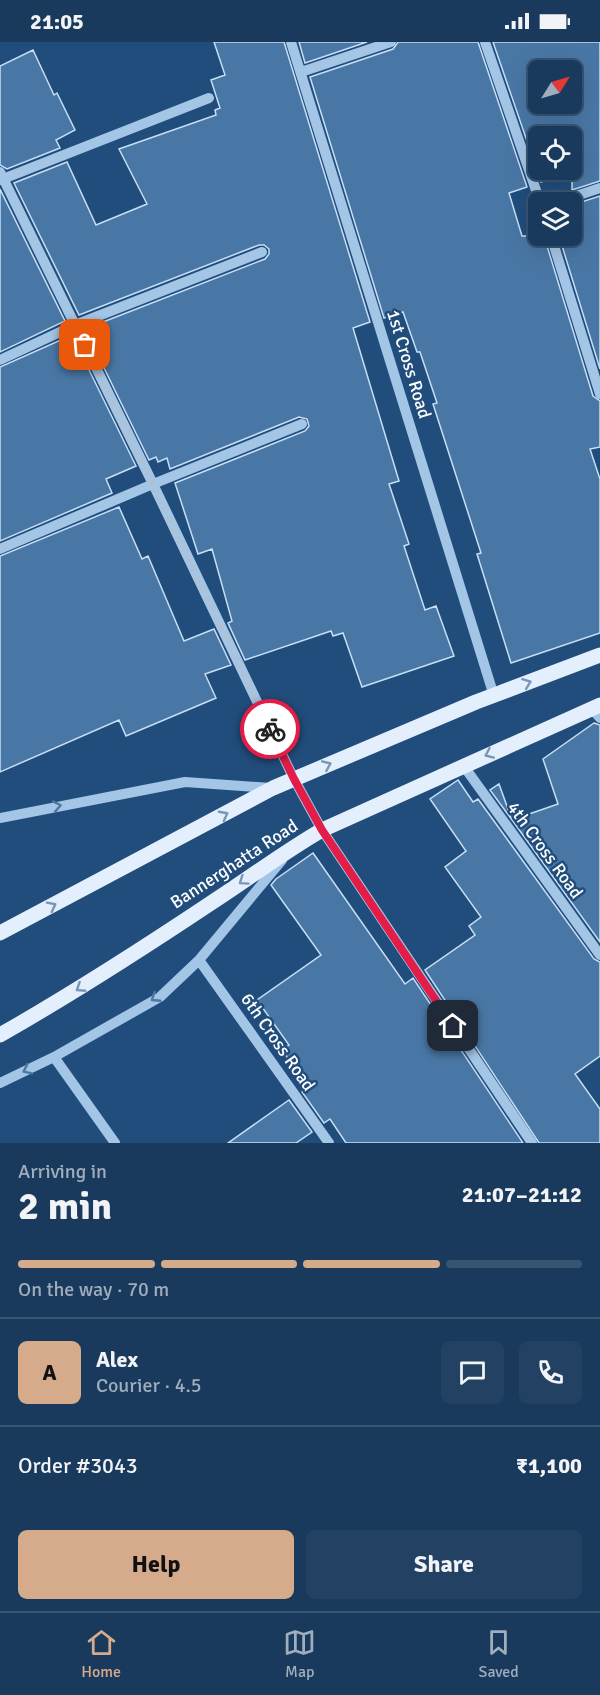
<!DOCTYPE html>
<meta charset="utf-8">
<style>
body{margin:0;font-family:Signika,sans-serif;background:#224163;color:#f1f3f6;height:100vh;display:flex;flex-direction:column;font-size:22px;white-space:nowrap}
*{box-sizing:border-box;margin:0}
p{font-size:20px;color:#9fadbc}
.icon{flex:none;width:33px;height:33px;fill:none;stroke:currentColor;stroke-width:2;stroke-linecap:round;stroke-linejoin:round}
.map{position:relative;height:1101px;overflow:hidden}
.details{display:flex;flex-direction:column;background:#193a5d;flex:1}
.details>*{flex:none}
.needle{width:39px;rotate:53deg}
.fabs{position:absolute;left:528px;top:18px;display:grid;gap:12px}
.fabs a{display:grid;place-items:center;width:54px;height:54px;border-radius:9px;background:#193a5d;box-shadow:0 6px 24px #0002,0 0 0 2px #375472;font-size:30px}
.pin{position:absolute;display:grid;place-items:center;width:51px;height:51px;color:#fff;margin:-26px;border-radius:12px;box-shadow:0 3px 9px #0006}
.courier{position:absolute;display:grid;place-items:center;width:60px;height:60px;margin:-30px;border:4px solid #e11d48;border-radius:50%;background:#fff;color:#222;box-shadow:0 2px 8px #0007}
.overview em{font-style:normal;font-weight:700}
.overview div{display:flex;flex-direction:column-reverse}
.overview{display:flex;align-items:center;justify-content:space-between;height:102px;padding:0 18px}
h1{font-size:39px;font-weight:700;line-height:45px}
.bar{display:grid;grid-template-columns:repeat(4,1fr);gap:9px 6px;align-content:center;height:72px;padding:0 18px}
.bar i{height:8px;border-radius:4px;background:#375472}
.bar .selected{background:#d6ab8b}
.bar p{grid-column:span 4}
.line{display:flex;align-items:center;gap:15px;padding:0 18px;border-top:2px solid #375472}
.line div{flex:1}
.round{display:grid;place-items:center;flex:none;width:63px;height:63px;border-radius:9px;background:#224163}
.button{display:flex;gap:12px;margin-top:auto;padding:12px 18px}
.button a{flex:1;height:69px;border-radius:9px;background:#d6ab8b;color:#111;font-size:24px;font-weight:700;line-height:69px;text-align:center}
.button a+a{background:#224163;color:#f1f3f6}
.status{display:flex;justify-content:space-between;align-items:center;height:42px;padding:0 30px;background:#193a5d;direction:ltr}
.status svg{height:16px;fill:currentColor}
.dock{display:flex;justify-content:space-around;align-items:center;height:84px;border-top:2px solid #375472;background:#193a5d;font-size:16px;color:#9fadbc}
.dock a{display:grid;justify-items:center;gap:3px}
.dock .selected{color:#d6ab8b}
.map>svg:first-child{display:block}
.building{fill:#4977a5;stroke:#c7def5;stroke-width:1.5;fill-rule:evenodd}
.lines{fill:none;stroke-linecap:round;stroke-linejoin:round}
.minor{stroke:#a3c5e6;stroke-width:10}
.major{stroke:#e4effd;stroke-width:15}
.oneway{stroke:#7996b6}
.oneway2{stroke:#4e77a1}
.done{stroke:#b1c1d1;stroke-width:6;stroke-dasharray:0 10.8}
.route{stroke:#e11d48;stroke-width:8}
.labels{text-anchor:middle;stroke-width:5;stroke-linejoin:round;paint-order:stroke}
.street-label{font-size:18px;fill:#fff;stroke:#214d7c}
</style>
<div class="status"><b>21:05</b><svg viewBox="0 0 49 12"><path d="M0 12V9h3v3zM5 12V6h3v6zM10 12V3h3v9zM15 12V0h3v12zM26 1h20v11H26zM47 4h2v5h-2z"/></svg></div>
<div class="map">
<svg width="600" height="1101" viewBox="0 0 600 1101">
<rect width="100%" height="100%" fill="#214d7c"/>
<path class="building" d="M 214,0 L 284,0 L 370,280 L 353,286 L 399,439 L 389,442 L 409,502 L 404,504 L 425,568 L 436,564 L 454,614 L 362,645 L 343,591 L 333,594 L 331,589 L 245,618 L 228,581 L 232,579 L 212,507 L 198,512 L 175,441 L 305,389 L 309,384 L 307,377 L 299,375 L 170,427 L 167,416 L 158,420 L 156,415 L 149,418 L 85,287 L 265,217 L 269,212 L 269,207 L 264,203 L 259,203 L 79,273 L 14,141 L 67,120 L 96,183 L 147,162 L 119,107 L 216,73 L 215,68 L 220,66 L 211,38 L 225,33 Z
M 299,0 L 367,0 L 305,21 Z
M 398,0 L 478,0 L 527,145 L 509,151 L 522,194 L 544,194 L 593,354 L 600,359 L 600,405 L 590,407 L 600,437 L 600,591 L 511,621 L 477,512 L 481,511 L 433,362 L 437,361 L 420,310 L 417,310 L 403,270 L 384,276 L 310,35 L 393,7 Z
M 493,0 L 600,0 L 600,139 L 572,148 L 572,129 L 541,140 ZM 538,28 L 572,28 L 572,62 L 538,62 ZM 538,94 L 572,94 L 572,128 L 538,128 Z
M 33,8 L 54,53 L 57,51 L 75,88 L 56,98 L 60,106 L 7,127 L 0,123 L 0,24 Z
M 0,147 L 65,279 L 0,310 Z
M 600,154 L 600,327 L 559,194 L 572,194 L 572,163 Z
M 72,293 L 136,424 L 106,437 L 112,451 L 0,499 L 0,325 Z
M 119,465 L 142,517 L 148,514 L 184,599 L 214,587 L 231,623 L 205,632 L 216,656 L 126,694 L 119,678 L 0,730 L 0,514 Z
M 594,681 L 600,683 L 600,900 L 512,778 L 558,762 L 543,717 Z
M 458,738 L 473,760 L 478,757 L 594,917 L 600,920 L 600,1014 L 575,1032 L 600,1067 L 600,1101 L 539,1101 L 425,928 L 475,893 L 469,884 L 481,875 L 445,825 L 466,809 L 430,757 Z
M 499,742 L 512,778 L 490,748 Z
M 313,811 L 405,942 L 413,936 L 523,1101 L 346,1101 L 330,1077 L 324,1081 L 302,1050 L 308,1045 L 282,1008 L 289,1003 L 257,958 L 321,913 L 271,843 L 276,837 Z
M 289,1058 L 312,1090 L 296,1101 L 228,1101 Z"/>
<g class="lines">
<path class="minor" d="M 291,0 L 494,654
M 485,0 L 540,160
M 301,30 L 391,0
M 0,130 L 153,442 L 294,737 L 322,788 L 532,1101
M 0,138 L 209,56
M 558,160 L 600,146
M 551,194 L 600,352
M 0,318 L 75,283 L 262,210
M 0,507 L 153,442 L 302,382
M 592,667 L 600,676
M 463,723 L 600,913
M 0,776 L 185,740 L 272,746
M 199,918 L 329,1101
M 54,1015 L 115,1101
M 0,1041 L 54,1015 L 160,955 L 199,918 L 282,818"/>
<path class="major" d="M 0,891 L 273,746 L 476,660 L 600,613
M 0,993 C 72,952 142,907 211,861 C 248,837 284,810 322,788 L 600,663"/>
</g>
<defs><path id="oneway-chevron" d="M-2-3.5L2.5 0L-2 3.5" fill="none" stroke-width="1.6" stroke-linecap="round" stroke-linejoin="round" transform="scale(1.5)"/></defs>
<g class="oneway">
<use href="#oneway-chevron" transform="translate(527 641) rotate(-21)"/>
<use href="#oneway-chevron" transform="translate(489 712) rotate(156)"/>
<use href="#oneway-chevron" transform="translate(327 723) rotate(-23)"/>
<use href="#oneway-chevron" transform="translate(224 773) rotate(-28)"/>
<use href="#oneway-chevron" transform="translate(243 839) rotate(145)"/>
<use href="#oneway-chevron" transform="translate(52 864) rotate(-27)"/>
<use href="#oneway-chevron" transform="translate(80 946) rotate(147)"/>
</g>
<g class="oneway2">
<use href="#oneway-chevron" transform="translate(57 764) rotate(-11)"/>
<use href="#oneway-chevron" transform="translate(155 956) rotate(147)"/>
<use href="#oneway-chevron" transform="translate(27 1028) rotate(154)"/>
</g>
<g class="lines">
<path class="done" d="M 85,303 L 270,687"/>
<path class="route" d="M 270,687 L 294,737 L 322,788 L 453,984"/>
</g>
<g class="labels">
<g class="street-label">
<text transform="translate(409 322) rotate(73)" y="6">1st Cross Road</text>
<text transform="translate(545 808) rotate(54)" y="6">4th Cross Road</text>
<text transform="translate(234 822) rotate(-33)" y="6">Bannerghatta Road</text>
<text transform="translate(278 1000) rotate(55)" y="6">6th Cross Road</text>
</g>
</g>
</svg>
<div class="fabs">
<a><svg class="needle" viewBox="-14 -14 28 28"><path d="M0-13l5 13h-10z" fill="#e53935"/><path d="M0 13l5-13h-10z" fill="#9fadbc"/></svg></a>
<a><svg class="icon" aria-label="locate" viewBox="0 0 24 24"><circle cx="12" cy="12" r="6"/><path d="M12 2v4M12 18v4M2 12h4M18 12h4"/></svg></a>
<a><svg class="icon" aria-label="layers" viewBox="0 0 24 24"><path d="M12 4l9 5-9 5-9-5zM3 14l9 5 9-5"/></svg></a>
</div>
<div class="pin" style="left:85px;top:303px;background:#ea580c"><svg class="icon" aria-label="bag" viewBox="0 0 24 24"><path d="M5 8h14l-1 12H6zM9 8a3 3 0 0 1 6 0"/></svg></div>
<div class="pin" style="left:453px;top:984px;background:#1f2937"><svg class="icon" aria-label="home" viewBox="0 0 24 24"><path d="M3 11l9-7 9 7M6 9v11h12V9"/></svg></div>
<div class="courier" style="left:270px;top:687px"><svg class="icon" aria-label="bike" viewBox="0 0 24 24"><circle cx="6" cy="16" r="4"/><circle cx="18" cy="16" r="4"/><path d="M6 16l4-8h5l3 8M10 8l3 8H6M13 5h3"/></svg></div>
</div>
<section class="details">
<div class="overview"><div><h1>2 min</h1><p>Arriving in</p></div><em>21:07–21:12</em></div>
<div class="bar"><i class="selected"></i><i class="selected"></i><i class="selected"></i><i></i><p>On the way · 70 m</p></div>
<div class="line" style="height:108px"><b class="round" style="background:#d6ab8b;color:#111">A</b><div><b>Alex</b><p>Courier · 4.5</p></div><a class="round"><svg class="icon" aria-label="chat" viewBox="0 0 24 24"><path d="M4 5h16v11H9l-5 4z"/></svg></a><a class="round"><svg class="icon" aria-label="phone" viewBox="0 0 24 24"><path d="M5 4h4l2 5-3 2q2 4 5 5l2-3 5 2v4C11 20 4 13 5 4z"/></svg></a></div>
<div class="line" style="height:78px"><div>Order #3043</div><b>₹1,100</b></div>
<div class="button"><a>Help</a><a>Share</a></div>
</section>
<nav class="dock">
<a class="selected"><svg class="icon" aria-label="home" viewBox="0 0 24 24"><path d="M3 11l9-7 9 7M6 9v11h12V9"/></svg>Home</a>
<a><svg class="icon" aria-label="map" viewBox="0 0 24 24"><path d="M3 6l6-2 6 2 6-2v14l-6 2-6-2-6 2zM9 4v14M15 6v14"/></svg>Map</a>
<a><svg class="icon" aria-label="saved" viewBox="0 0 24 24"><path d="M7 4h10v16l-5-4-5 4z"/></svg>Saved</a>
</nav>
